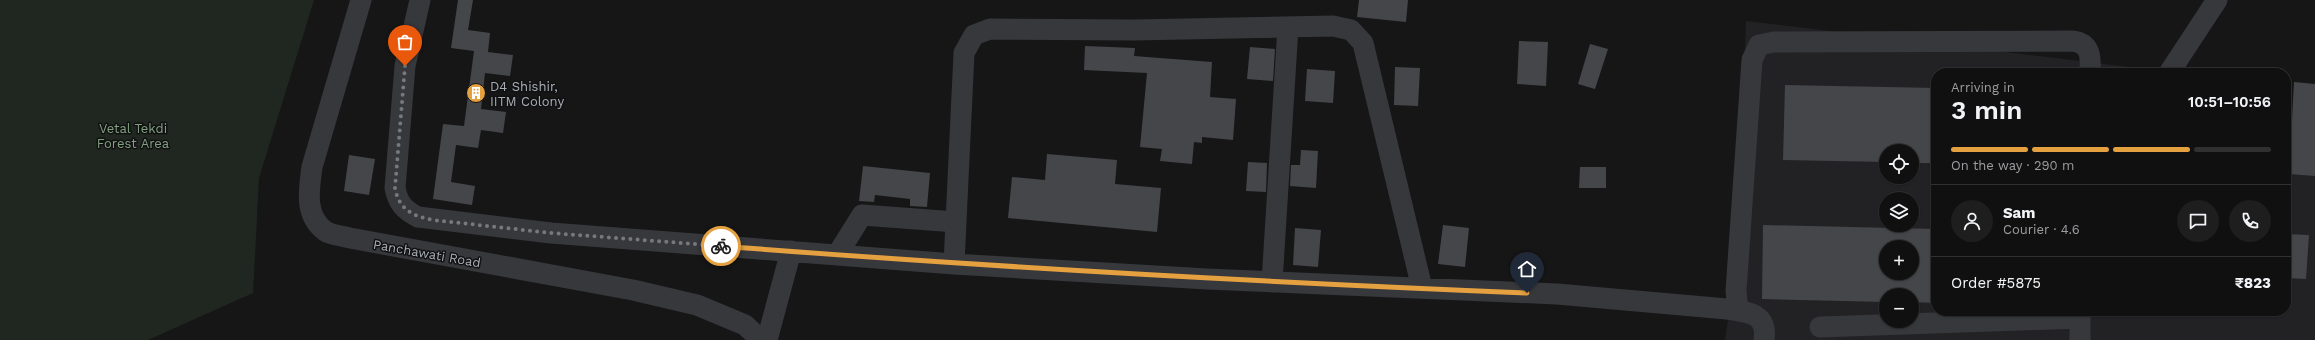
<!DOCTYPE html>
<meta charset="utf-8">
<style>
body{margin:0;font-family:"Work Sans",sans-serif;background:#1e1e1f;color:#f1f3f6;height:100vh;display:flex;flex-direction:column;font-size:15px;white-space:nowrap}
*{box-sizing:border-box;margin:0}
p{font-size:13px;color:#9c9d9f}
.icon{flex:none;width:22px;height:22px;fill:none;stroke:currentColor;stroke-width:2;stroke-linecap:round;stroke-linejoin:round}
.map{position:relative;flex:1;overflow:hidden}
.side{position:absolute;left:1931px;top:68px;width:360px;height:248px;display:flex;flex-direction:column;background:#101011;border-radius:16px;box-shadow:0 1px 3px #0004,0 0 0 1px #303031}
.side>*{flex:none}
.fabs{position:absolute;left:1879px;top:144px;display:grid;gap:8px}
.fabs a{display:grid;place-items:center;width:40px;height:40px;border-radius:50%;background:#101011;box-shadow:0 1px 3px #0004,0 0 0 1px #303031;font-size:20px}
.pin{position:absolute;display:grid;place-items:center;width:34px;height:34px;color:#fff;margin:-41px -17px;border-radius:50% 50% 50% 0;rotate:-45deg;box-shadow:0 0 4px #0007}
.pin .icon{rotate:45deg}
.courier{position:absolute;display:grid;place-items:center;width:40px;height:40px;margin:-20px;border:3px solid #e5a040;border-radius:50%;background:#fff;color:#222;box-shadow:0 1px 5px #0007}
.summary em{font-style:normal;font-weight:600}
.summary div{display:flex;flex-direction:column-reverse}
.summary{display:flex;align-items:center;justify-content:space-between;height:68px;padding:0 20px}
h1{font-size:26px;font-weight:600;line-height:30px}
.bar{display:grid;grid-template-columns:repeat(4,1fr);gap:6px 4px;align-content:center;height:48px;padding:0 20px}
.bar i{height:5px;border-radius:3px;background:#303031}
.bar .selected{background:#e5a040}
.bar p{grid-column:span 4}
.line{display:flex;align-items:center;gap:10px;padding:0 20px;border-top:1px solid #303031}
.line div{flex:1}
.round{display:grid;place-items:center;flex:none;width:42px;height:42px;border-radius:21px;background:#1e1e1f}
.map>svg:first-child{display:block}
.built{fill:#222224;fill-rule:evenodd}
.green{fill:#202720}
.building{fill:#45464a;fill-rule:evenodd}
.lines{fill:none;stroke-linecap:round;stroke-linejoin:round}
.minor{stroke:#37383c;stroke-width:21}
.done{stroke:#75797e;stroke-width:4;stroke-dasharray:0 7.2}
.route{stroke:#e5a040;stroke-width:5}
.labels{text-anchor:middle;stroke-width:3;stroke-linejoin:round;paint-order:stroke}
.poi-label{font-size:13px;fill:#a8aeb6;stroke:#111112;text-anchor:start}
.park-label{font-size:13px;fill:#82a081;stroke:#111112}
.street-label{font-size:13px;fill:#a8aeb6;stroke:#111112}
</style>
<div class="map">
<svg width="2315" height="340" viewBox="0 0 2315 340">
<rect width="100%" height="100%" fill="#161617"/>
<path class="built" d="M 1746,21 L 2163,71 L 2166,73 L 1936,73 L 1936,311 L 2286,311 L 2286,142 L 2315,159 L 2315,340 L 1725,340 L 1737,261 ZM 1886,151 L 1912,151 L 1912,177 L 1886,177 ZM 1886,199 L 1912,199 L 1912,225 L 1886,225 ZM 1886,247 L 1912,247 L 1912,273 L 1886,273 ZM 1886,295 L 1912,295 L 1912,321 L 1886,321 Z"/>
<path class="green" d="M 0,0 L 314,0 L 259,178 L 253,293 L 148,340 L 0,340 Z"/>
<path class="building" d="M 458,0 L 473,0 L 468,30 L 490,33 L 488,52 L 513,55 L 510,76 L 485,73 L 481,109 L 506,112 L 503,133 L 481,130 L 478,148 L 456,145 L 451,182 L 475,186 L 472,205 L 433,199 L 443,124 L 464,126 L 474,51 L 451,48 Z
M 1359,0 L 1408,0 L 1406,22 L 1357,17 Z
M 1519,41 L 1548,42 L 1546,86 L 1517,84 Z
M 1590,44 L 1608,49 L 1595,89 L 1578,84 Z
M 1085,46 L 1135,48 L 1134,56 L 1212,62 L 1210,97 L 1236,99 L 1233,140 L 1202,137 L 1202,143 L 1194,142 L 1192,164 L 1160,161 L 1162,149 L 1140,147 L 1147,73 L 1084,70 Z
M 1250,47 L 1275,49 L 1273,81 L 1247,79 Z
M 1395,67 L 1420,68 L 1418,106 L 1394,105 Z
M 1307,69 L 1335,71 L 1333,103 L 1305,101 Z
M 2294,82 L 2315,84 L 2315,176 L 2289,174 Z
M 1785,85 L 1936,88 L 1936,163 L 1912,163 L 1912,151 L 1886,151 L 1886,162 L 1783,160 Z
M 1301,150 L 1318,151 L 1316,188 L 1290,186 L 1291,165 L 1300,165 Z
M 1047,154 L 1117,160 L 1115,184 L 1161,188 L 1157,232 L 1008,218 L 1012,177 L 1045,180 Z
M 349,155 L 375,159 L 369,195 L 344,191 Z
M 1248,162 L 1267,163 L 1266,192 L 1246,191 Z
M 863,166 L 930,173 L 927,207 L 910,206 L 910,199 L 875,195 L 874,202 L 859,201 Z
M 1580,167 L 1606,167 L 1606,188 L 1579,188 Z
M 1443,225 L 1469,228 L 1465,267 L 1438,264 Z
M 1763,225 L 1936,229 L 1936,303 L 1912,302 L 1912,295 L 1886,295 L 1886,302 L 1762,299 ZM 1886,247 L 1912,247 L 1912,273 L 1886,273 Z
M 1295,228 L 1321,230 L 1318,267 L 1293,265 Z
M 2286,234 L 2309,235 L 2306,279 L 2286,278 Z"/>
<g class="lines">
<path class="minor" d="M 361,0 L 312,167 C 309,190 304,215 325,231 C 331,235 343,236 350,238 L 633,290 L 697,305 L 745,325 L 761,340
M 420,0 L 405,66 L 395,188 C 398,203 404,210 418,217 L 551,233 L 954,264 L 1207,279 L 1557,294 L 1727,309 C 1748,312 1768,313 1764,340
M 2169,73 L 2217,0
M 837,255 L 862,215 L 956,222
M 954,264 L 964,53 L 974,35 L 990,29 L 1134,30 L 1333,26 L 1351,30 L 1363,43 L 1422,288
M 1272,282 L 1288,27
M 1738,311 L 1736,291 L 1752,60 L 1759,45 L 1774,42 L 2072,41 C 2091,43 2091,57 2090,73
M 1820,327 L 2080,318
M 767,340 L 791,251
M 2080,340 L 2080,311"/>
</g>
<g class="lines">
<path class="done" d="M 405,66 L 395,188 C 399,210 413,216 433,220 L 551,233 L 721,246"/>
<path class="route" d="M 721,246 C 989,267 1258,282 1527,293"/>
</g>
<defs>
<symbol id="building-disc" viewBox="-11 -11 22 22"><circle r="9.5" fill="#e5a040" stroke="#111112"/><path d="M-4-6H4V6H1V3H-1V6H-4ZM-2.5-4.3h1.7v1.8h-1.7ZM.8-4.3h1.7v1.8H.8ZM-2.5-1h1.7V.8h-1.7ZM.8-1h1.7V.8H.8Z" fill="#fff"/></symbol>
</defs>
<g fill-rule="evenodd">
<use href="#building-disc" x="465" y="82" width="22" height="22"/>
</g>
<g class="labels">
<g class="poi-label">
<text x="490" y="91">D4 Shishir,<tspan x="490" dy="15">IITM Colony</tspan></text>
</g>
<g class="park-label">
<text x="133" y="133">Vetal Tekdi<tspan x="133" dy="15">Forest Area</tspan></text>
</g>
<g class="street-label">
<text transform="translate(427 253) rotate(10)" y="5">Panchawati Road</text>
</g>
</g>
</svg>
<div class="fabs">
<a><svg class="icon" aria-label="locate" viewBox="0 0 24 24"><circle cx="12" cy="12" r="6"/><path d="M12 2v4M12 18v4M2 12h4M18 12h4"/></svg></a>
<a><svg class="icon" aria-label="layers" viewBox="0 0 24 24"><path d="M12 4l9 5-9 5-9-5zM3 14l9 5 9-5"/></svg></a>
<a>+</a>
<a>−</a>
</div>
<div class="pin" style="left:405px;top:66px;background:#ea580c"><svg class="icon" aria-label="bag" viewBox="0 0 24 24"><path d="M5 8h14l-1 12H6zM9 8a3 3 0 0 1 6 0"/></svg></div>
<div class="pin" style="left:1527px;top:293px;background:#1f2937"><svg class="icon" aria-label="home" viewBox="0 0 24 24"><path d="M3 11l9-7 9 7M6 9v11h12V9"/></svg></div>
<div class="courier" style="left:721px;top:246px"><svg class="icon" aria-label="bike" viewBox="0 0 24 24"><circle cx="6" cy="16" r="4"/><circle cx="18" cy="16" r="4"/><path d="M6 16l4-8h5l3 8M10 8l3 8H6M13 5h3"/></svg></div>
<section class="side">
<div class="summary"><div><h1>3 min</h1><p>Arriving in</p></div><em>10:51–10:56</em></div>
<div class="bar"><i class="selected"></i><i class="selected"></i><i class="selected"></i><i></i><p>On the way · 290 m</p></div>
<div class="line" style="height:72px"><a class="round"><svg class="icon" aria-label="person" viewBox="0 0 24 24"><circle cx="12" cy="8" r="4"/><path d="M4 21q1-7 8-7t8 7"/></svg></a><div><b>Sam</b><p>Courier · 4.6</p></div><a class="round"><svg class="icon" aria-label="chat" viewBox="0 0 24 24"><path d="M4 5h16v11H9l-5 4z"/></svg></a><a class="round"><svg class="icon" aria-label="phone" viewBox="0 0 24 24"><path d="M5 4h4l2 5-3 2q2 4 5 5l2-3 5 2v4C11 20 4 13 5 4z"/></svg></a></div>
<div class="line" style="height:52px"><div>Order #5875</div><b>₹823</b></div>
</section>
</div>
